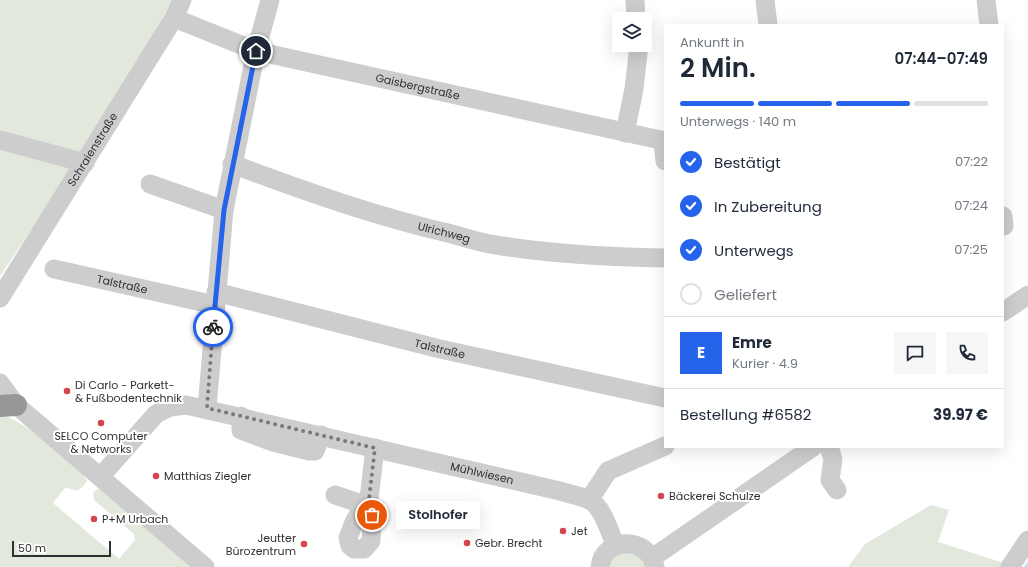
<!DOCTYPE html>
<html lang="de">
<meta charset="utf-8">
<style>
body{margin:0;font-family:Poppins,sans-serif;background:#f6f6f7;color:#1f2937;height:100vh;display:flex;flex-direction:column;font-size:15px;white-space:nowrap}
*{box-sizing:border-box;margin:0}
p{font-size:13px;color:#747a83}
.icon{flex:none;width:22px;height:22px;fill:none;stroke:currentColor;stroke-width:2;stroke-linecap:round;stroke-linejoin:round}
.map{position:relative;flex:1;overflow:hidden}
.drawer{position:absolute;left:664px;top:24px;width:340px;height:424px;display:flex;flex-direction:column;background:#fff;border-radius:0px;box-shadow:0 4px 16px #0002}
.drawer>*{flex:none}
.controls{position:absolute;left:612px;top:12px;display:grid;gap:8px}
.controls a{display:grid;place-items:center;width:40px;height:40px;border-radius:0px;background:#fff;box-shadow:0 4px 16px #0002;font-size:20px}
.scale{position:absolute;left:12px;bottom:10px;width:99px;box-sizing:border-box;padding-left:4px;border:2px solid #303030;border-top:0;font-size:11px;line-height:14px;white-space:nowrap;color:#303030;-webkit-text-stroke:3px #fff;paint-order:stroke}
.pin{position:absolute;display:grid;place-items:center;width:34px;height:34px;color:#fff;margin:-17px;border:2px solid #fff;border-radius:50%;box-shadow:0 1px 4px #0007}
.courier{position:absolute;display:grid;place-items:center;width:40px;height:40px;margin:-20px;border:3px solid #2563eb;border-radius:50%;background:#fff;color:#222;box-shadow:0 1px 5px #0007}
.bubble{position:absolute;height:28px;border-radius:0px;background:#fff;box-shadow:0 4px 16px #0002;font-size:13px;font-weight:600;line-height:28px;text-align:center}
.summary em{font-style:normal;font-weight:600}
.summary div{display:flex;flex-direction:column-reverse}
.summary{display:flex;align-items:center;justify-content:space-between;height:68px;padding:0 16px}
h1{font-size:26px;font-weight:600;line-height:30px}
.bar{display:grid;grid-template-columns:repeat(4,1fr);gap:6px 4px;align-content:center;height:48px;padding:0 16px}
.bar i{height:5px;border-radius:3px;background:#e0e1e3}
.bar .active{background:#2563eb}
.bar p{grid-column:span 4}
.line{display:flex;align-items:center;gap:10px;padding:0 16px;border-top:1px solid #e0e1e3}
.line div{flex:1}
.round{display:grid;place-items:center;flex:none;width:42px;height:42px;border-radius:0px;background:#f6f6f7}
ol{padding:0 16px;list-style:none}
li{display:flex;align-items:center;gap:12px;height:44px}
li p{margin-inline-start:auto}
li .icon{padding:4px;border-radius:50%;background:#2563eb;color:#fff;stroke-width:4}
li:last-child{color:#747a83}
li i{width:22px;height:22px;border:2px solid #e0e1e3;border-radius:50%}
.map>svg:first-child{display:block}
.green{fill:#e3e8dd}
.lines{fill:none;stroke-linecap:round;stroke-linejoin:round}
.stream{stroke:#cedee9;stroke-width:4}
.minor{stroke:#cdcdcd;stroke-width:19}
.highway{stroke:#979797;stroke-width:22}
.done{stroke:#787878;stroke-width:4;stroke-dasharray:0 7.2}
.route{stroke:#2563eb;stroke-width:5}
.poi-dot{fill:#d4454d;stroke:#fff;stroke-width:1.5}
.labels{text-anchor:middle;stroke-width:4;stroke-linejoin:round;paint-order:stroke}
.street-label{font-size:11px;fill:#303030;stroke:#fff}
.poi-label{font-size:11px;fill:#303030;stroke:#fff;text-anchor:start}
</style>
<div class="map">
<svg width="1028" height="567" viewBox="0 0 1028 567">
<rect width="100%" height="100%" fill="#fff"/>
<path class="green" d="M 0,0 L 173,0 L 98,131 L 0,276 Z
M 0,415 C 23,418 64,459 83,474 L 87,481 C 76,497 77,488 65,488 L 53,503 L 119,559 L 135,540 L 134,534 L 94,500 L 93,493 L 97,489 L 103,490 L 191,567 L 0,567 Z
M 931,505 L 949,510 L 938,542 L 1004,563 L 1001,567 L 848,567 L 865,544 Z
M 615,552 L 639,552 L 648,567 L 606,567 Z"/>
<g class="lines">
<path class="stream" d="M 1026,567 L 1028,564"/>
<g class="minor">
<path d="M 635,0 L 636,19"/>
<path d="M 765,0 L 768,25"/>
<path d="M 986,0 L 989,25"/>
<path id="s1" d="M 174,18 L 256,51 L 665,141"/>
<path d="M 625,133 L 634,89 L 639,45"/>
<path d="M 0,140 L 85,163"/>
<path d="M 663,141 L 665,161"/>
<path id="s2" d="M 232,164 C 304,191 377,217 452,234 C 466,238 481,243 496,245 C 552,254 608,257 665,258"/>
<path d="M 150,184 L 224,210"/>
<path d="M 1003,216 L 1004,226"/>
<path id="s3" d="M 54,269 L 215,305"/>
<path id="s4" d="M 216,292 L 440,349 L 665,398"/>
<path id="s5" d="M 0,298 L 174,18 L 182,0"/>
<path d="M 1003,312 L 1028,295"/>
<path d="M 0,383 L 16,405 L 205,567"/>
<path d="M 207,408 L 224,210 L 256,51 L 270,0"/>
<path d="M 241,416 L 241,430 L 273,442 L 309,451 L 315,451 L 321,435"/>
<path d="M 829,447 L 833,459 L 830,480 L 837,490"/>
<path id="s6" d="M 100,477 L 156,414 L 170,407 L 186,405 L 560,491 C 569,494 581,496 590,500 C 604,509 609,532 616,546"/>
<path d="M 335,495 L 365,505"/>
<path d="M 369,499 L 372,515 L 371,541 L 364,549 L 354,549 L 350,546 L 348,538 L 355,520 L 369,499 L 375,448"/>
<path d="M 589,500 L 608,471 L 665,446"/>
<path d="M 652,558 L 813,447"/>
<path d="M 600,567 C 603,536 649,536 655,567"/>
<path d="M 1010,567 L 1028,540"/>
</g>
<path class="highway" d="M 0,406 L 16,405"/>
</g>
<g class="lines">
<path class="done" d="M 213,327 L 207,408 L 375,448 L 369,499 L 372,515"/>
<path class="route" d="M 213,327 L 224,210 L 256,51"/>
</g>
<g class="poi-dot">
<circle cx="67" cy="391" r="4"/>
<circle cx="101" cy="423" r="4"/>
<circle cx="156" cy="476" r="4"/>
<circle cx="661" cy="496" r="4"/>
<circle cx="94" cy="519" r="4"/>
<circle cx="563" cy="531" r="4"/>
<circle cx="467" cy="543" r="4"/>
<circle cx="304" cy="544" r="4"/>
</g>
<g class="labels">
<g class="street-label">
<text dy="4" stroke="none"><textPath href="#s1" startOffset="254">Gaisbergstraße</textPath></text>
<text dy="4" stroke="none"><textPath href="#s5" startOffset="175">Schraienstraße</textPath></text>
<text dy="4" stroke="none"><textPath href="#s2" startOffset="223">Ulrichweg</textPath></text>
<text dy="4" stroke="none"><textPath href="#s3" startOffset="70">Talstraße</textPath></text>
<text dy="4" stroke="none"><textPath href="#s4" startOffset="231">Talstraße</textPath></text>
<text dy="4" stroke="none"><textPath href="#s6" startOffset="420">Mühlwiesen</textPath></text>
</g>
<g class="poi-label">
<text x="75" y="389">Di Carlo - Parkett-<tspan x="75" dy="13">&amp; Fußbodentechnik</tspan></text>
<text x="101" y="440" text-anchor="middle">SELCO Computer<tspan x="101" dy="13">&amp; Networks</tspan></text>
<text x="164" y="480">Matthias Ziegler</text>
<text x="669" y="500">Bäckerei Schulze</text>
<text x="102" y="523">P+M Urbach</text>
<text x="571" y="535">Jet</text>
<text x="296" y="542" text-anchor="end">Jeutter<tspan x="296" dy="13">Bürozentrum</tspan></text>
<text x="475" y="547">Gebr. Brecht</text>
</g>
</g>
</svg>
<div class="controls">
<a><svg class="icon" aria-label="layers" viewBox="0 0 24 24"><path d="M12 4l9 5-9 5-9-5zM3 14l9 5 9-5"/></svg></a>
</div>
<div class="scale">50 m</div>
<div class="pin" style="left:372px;top:515px;background:#ea580c"><svg class="icon" aria-label="bag" viewBox="0 0 24 24"><path d="M5 8h14l-1 12H6zM9 8a3 3 0 0 1 6 0"/></svg></div>
<div class="pin" style="left:256px;top:51px;background:#1f2937"><svg class="icon" aria-label="home" viewBox="0 0 24 24"><path d="M3 11l9-7 9 7M6 9v11h12V9"/></svg></div>
<div class="courier" style="left:213px;top:327px"><svg class="icon" aria-label="bike" viewBox="0 0 24 24"><circle cx="6" cy="16" r="4"/><circle cx="18" cy="16" r="4"/><path d="M6 16l4-8h5l3 8M10 8l3 8H6M13 5h3"/></svg></div>
<div class="bubble" style="left:396px;top:501px;width:84px">Stolhofer</div>
<section class="drawer">
<div class="summary"><div><h1>2 Min.</h1><p>Ankunft in</p></div><em>07:44–07:49</em></div>
<div class="bar"><i class="active"></i><i class="active"></i><i class="active"></i><i></i><p>Unterwegs · 140 m</p></div>
<ol>
<li><svg class="icon" aria-label="check" viewBox="0 0 24 24"><path d="M5 12l5 5 9-10"/></svg>Bestätigt<p>07:22</p></li>
<li><svg class="icon" aria-label="check" viewBox="0 0 24 24"><path d="M5 12l5 5 9-10"/></svg>In Zubereitung<p>07:24</p></li>
<li><svg class="icon" aria-label="check" viewBox="0 0 24 24"><path d="M5 12l5 5 9-10"/></svg>Unterwegs<p>07:25</p></li>
<li><i></i>Geliefert</li>
</ol>
<div class="line" style="height:72px"><b class="round" style="background:#2563eb;color:#fff">E</b><div><b>Emre</b><p>Kurier · 4.9</p></div><a class="round"><svg class="icon" aria-label="chat" viewBox="0 0 24 24"><path d="M4 5h16v11H9l-5 4z"/></svg></a><a class="round"><svg class="icon" aria-label="phone" viewBox="0 0 24 24"><path d="M5 4h4l2 5-3 2q2 4 5 5l2-3 5 2v4C11 20 4 13 5 4z"/></svg></a></div>
<div class="line" style="height:52px"><div>Bestellung #6582</div><b>39.97 €</b></div>
</section>
</div>
